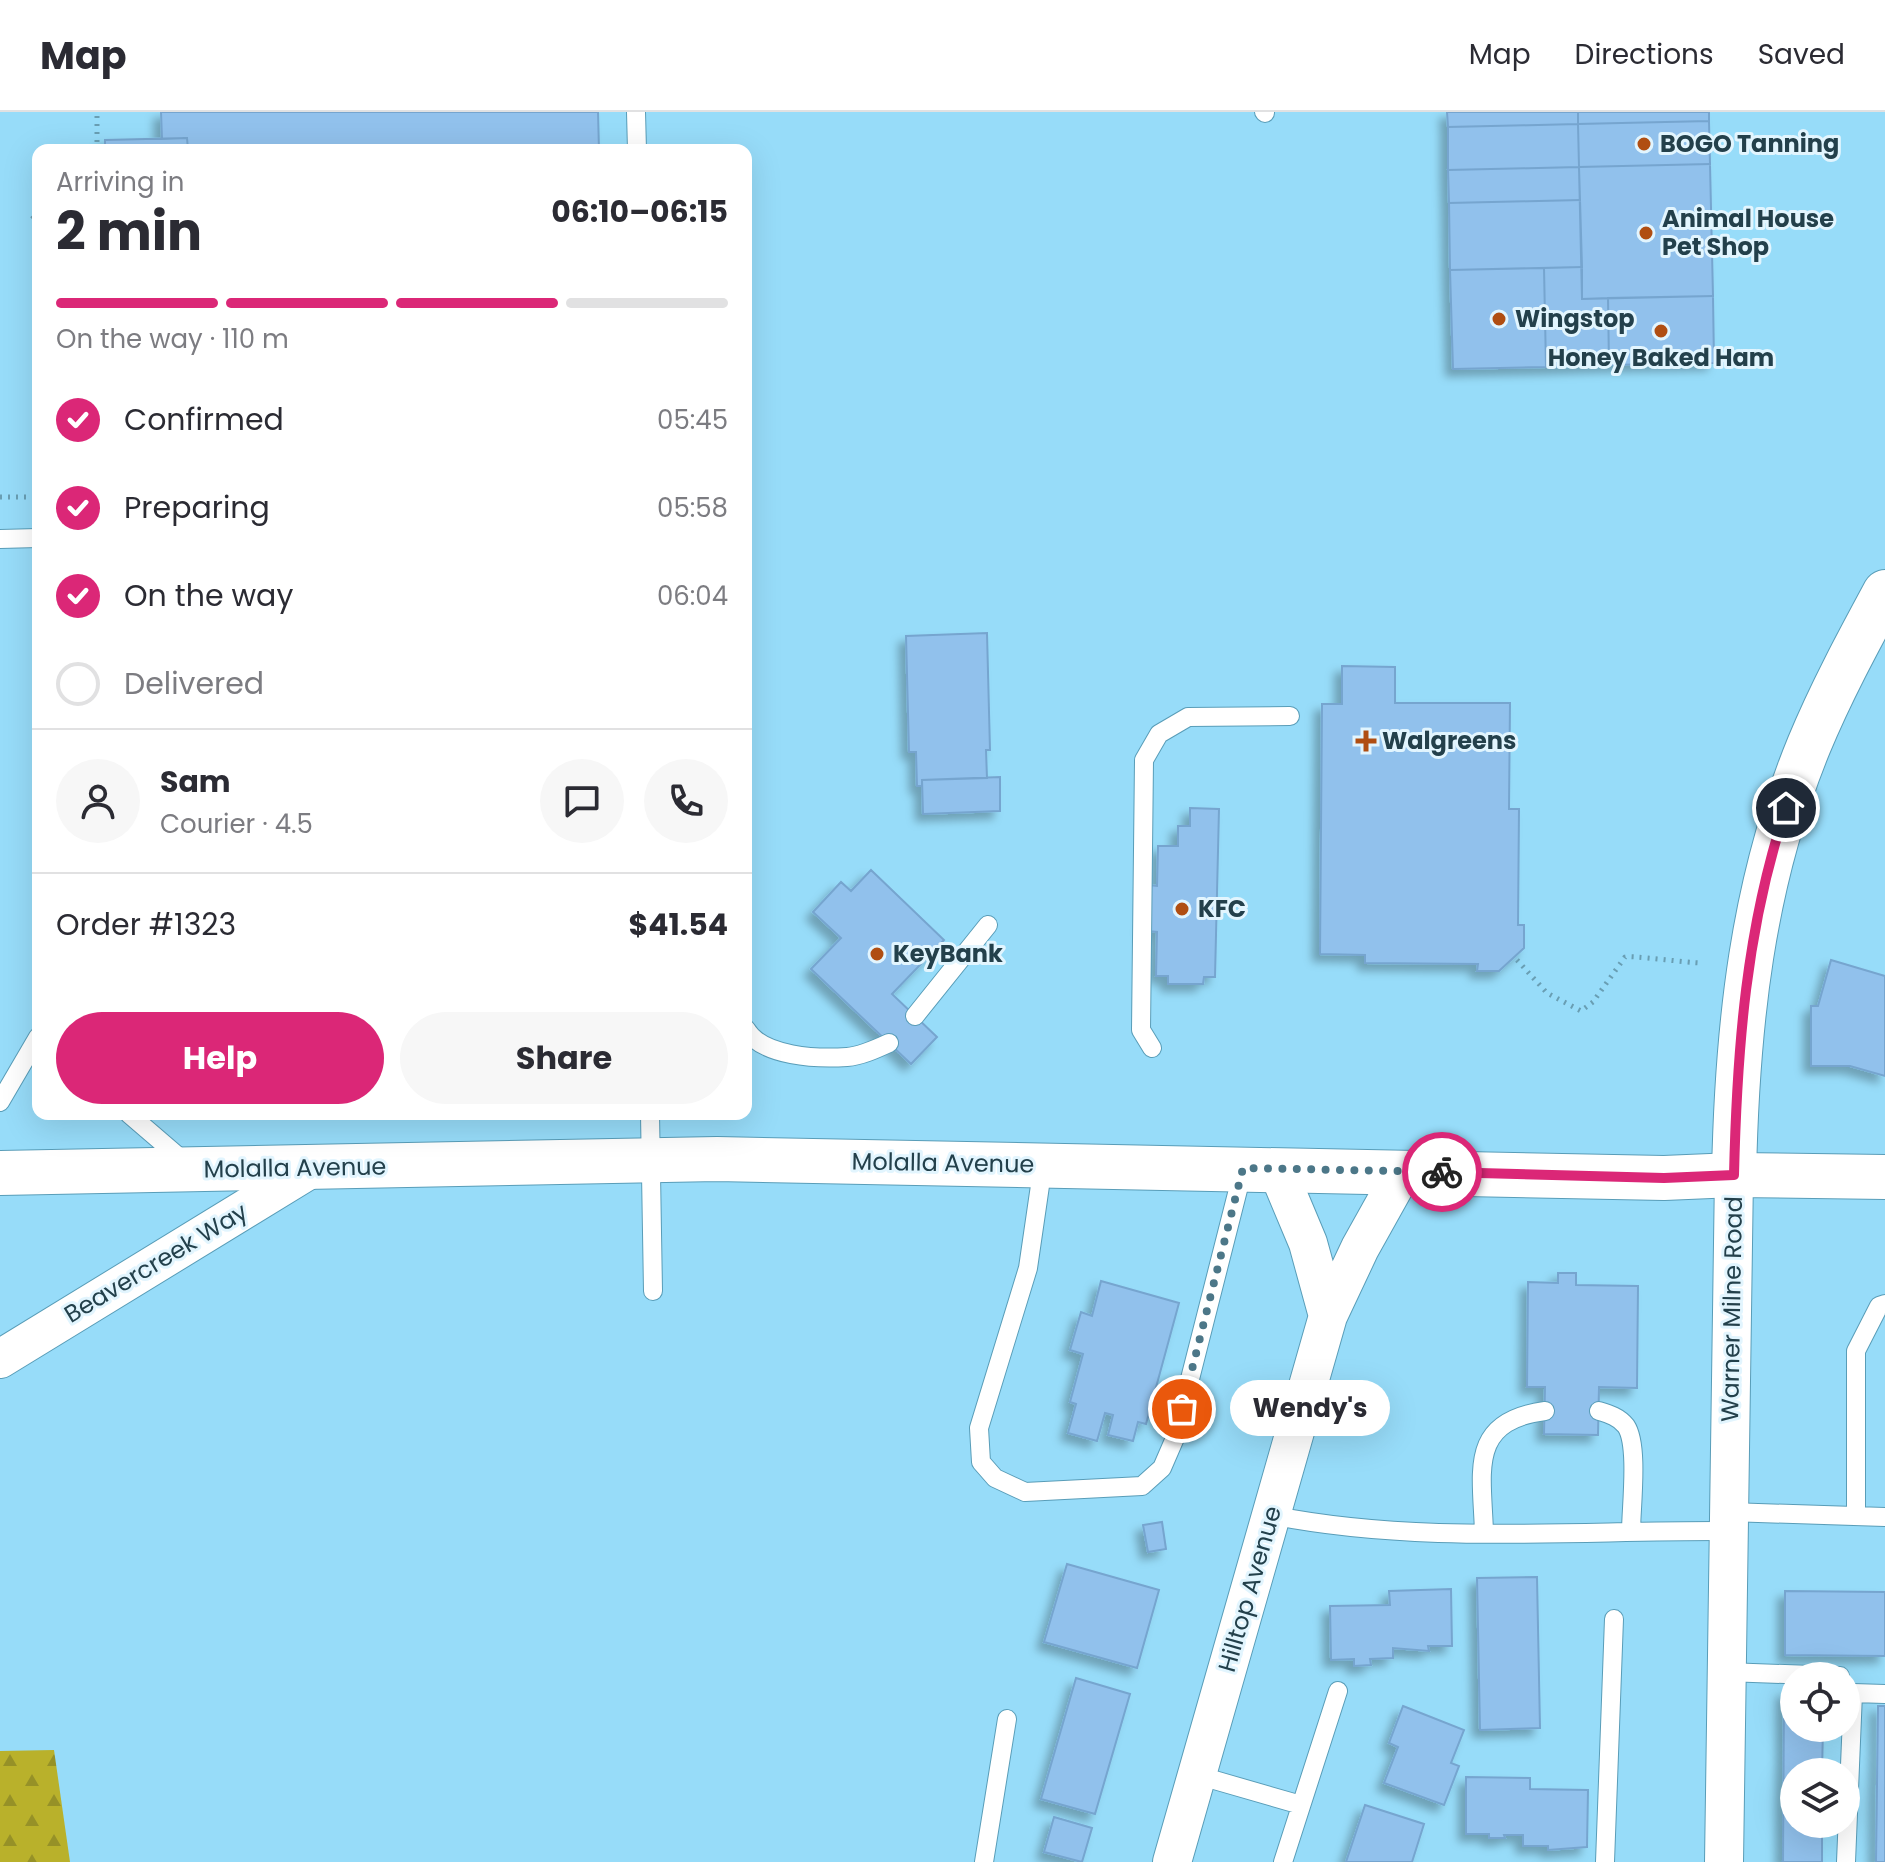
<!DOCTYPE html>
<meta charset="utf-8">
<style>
body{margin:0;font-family:Poppins,sans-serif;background:#f7f7f7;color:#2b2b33;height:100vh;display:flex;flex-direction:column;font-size:30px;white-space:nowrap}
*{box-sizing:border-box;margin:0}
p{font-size:26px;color:#7c7c81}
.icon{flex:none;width:44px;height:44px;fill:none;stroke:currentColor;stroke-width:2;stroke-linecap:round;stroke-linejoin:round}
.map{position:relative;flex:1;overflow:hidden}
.side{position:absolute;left:32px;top:32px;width:720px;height:976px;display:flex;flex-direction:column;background:#fff;border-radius:16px;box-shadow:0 8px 32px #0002}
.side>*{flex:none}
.fabs{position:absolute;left:1780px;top:1550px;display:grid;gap:16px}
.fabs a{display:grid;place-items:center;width:80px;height:80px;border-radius:50%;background:#fff;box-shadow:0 8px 32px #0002;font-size:40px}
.pin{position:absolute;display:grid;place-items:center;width:68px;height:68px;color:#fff;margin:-34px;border:4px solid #fff;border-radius:50%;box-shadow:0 2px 8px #0007}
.courier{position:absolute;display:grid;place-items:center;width:80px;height:80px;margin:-40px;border:6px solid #db2777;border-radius:50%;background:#fff;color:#222;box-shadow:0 2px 10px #0007}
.bubble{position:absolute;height:56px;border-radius:28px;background:#fff;box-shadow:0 8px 32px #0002;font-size:26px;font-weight:700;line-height:56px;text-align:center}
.summary em{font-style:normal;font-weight:700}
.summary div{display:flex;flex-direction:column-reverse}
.summary{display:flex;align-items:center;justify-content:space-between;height:136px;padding:0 24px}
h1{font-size:52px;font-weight:700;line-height:60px}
.bar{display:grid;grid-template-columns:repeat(4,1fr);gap:12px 8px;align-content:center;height:96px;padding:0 24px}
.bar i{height:10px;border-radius:6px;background:#e1e1e2}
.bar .active{background:#db2777}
.bar p{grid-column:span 4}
.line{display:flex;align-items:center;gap:20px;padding:0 24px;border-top:2px solid #e1e1e2}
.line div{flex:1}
.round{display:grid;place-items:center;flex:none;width:84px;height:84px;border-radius:42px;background:#f7f7f7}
ol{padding:0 24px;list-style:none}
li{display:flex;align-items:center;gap:24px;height:88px}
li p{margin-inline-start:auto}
li .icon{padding:8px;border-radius:50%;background:#db2777;color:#fff;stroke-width:4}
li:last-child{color:#7c7c81}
li i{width:44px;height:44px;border:4px solid #e1e1e2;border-radius:50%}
.action{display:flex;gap:16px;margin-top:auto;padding:16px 24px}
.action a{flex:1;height:92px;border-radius:48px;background:#db2777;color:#fff;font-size:32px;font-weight:700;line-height:92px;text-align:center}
.action a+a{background:#f7f7f7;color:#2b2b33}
header{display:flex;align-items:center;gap:48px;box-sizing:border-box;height:112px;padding:0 40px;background:#fff;border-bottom:2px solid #e1e1e2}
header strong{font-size:38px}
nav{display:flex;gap:44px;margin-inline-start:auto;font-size:28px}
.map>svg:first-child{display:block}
.forest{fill:url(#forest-firs)}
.building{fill:#91c1ec;stroke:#76a5cf;stroke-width:2;filter:url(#shadow)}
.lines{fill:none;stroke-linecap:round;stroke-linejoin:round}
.lane-casing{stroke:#599db8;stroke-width:20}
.street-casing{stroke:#599db8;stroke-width:40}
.secondary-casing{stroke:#599db8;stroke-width:46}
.primary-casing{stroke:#599db8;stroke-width:46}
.path{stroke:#699eb3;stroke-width:5;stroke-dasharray:2 6;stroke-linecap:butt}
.lane{stroke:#fff;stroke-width:18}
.street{stroke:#fff;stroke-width:38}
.secondary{stroke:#fff;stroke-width:44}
.primary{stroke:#fff;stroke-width:44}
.done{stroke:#4c7788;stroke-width:8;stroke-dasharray:0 14.4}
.route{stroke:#db2777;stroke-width:10}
.poi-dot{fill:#b04e12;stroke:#e2f5fe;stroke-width:3}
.labels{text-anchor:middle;stroke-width:6;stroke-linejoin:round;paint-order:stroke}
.poi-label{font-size:24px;font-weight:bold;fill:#23404b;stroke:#e2f5fe;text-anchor:start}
.street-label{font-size:24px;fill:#23404b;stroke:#e2f5fe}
</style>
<header>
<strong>Map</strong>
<nav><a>Map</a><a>Directions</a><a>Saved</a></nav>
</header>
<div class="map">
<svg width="1885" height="1750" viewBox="0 0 1885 1750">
<defs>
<pattern id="forest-firs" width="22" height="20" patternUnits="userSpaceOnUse" patternTransform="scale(2)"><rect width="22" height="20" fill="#b9b12b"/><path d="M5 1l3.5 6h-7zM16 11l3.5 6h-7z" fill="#969127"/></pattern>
<filter id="shadow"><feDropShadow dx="-7" dy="7" stdDeviation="4" flood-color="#0004"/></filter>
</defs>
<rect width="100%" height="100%" fill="#97dcf9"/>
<path class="forest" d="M 54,1638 L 70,1750 L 0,1750 L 0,1639 Z"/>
<path class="building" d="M 161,0 L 598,0 L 599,38 L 188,38 L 187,26 L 162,27 Z
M 1447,0 L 1578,0 L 1578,12 L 1448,15 Z
M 1578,0 L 1709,0 L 1709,9 L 1578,12 Z
M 1709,9 L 1710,52 L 1579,55 L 1578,12 Z
M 1578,12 L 1579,55 L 1448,58 L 1448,15 Z
M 187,26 L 188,38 L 105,38 L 105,28 Z
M 1710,52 L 1713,184 L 1582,187 L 1579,55 Z
M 1579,55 L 1580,88 L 1449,91 L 1448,58 Z
M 1580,88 L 1582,155 L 1450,158 L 1449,91 Z
M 1582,155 L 1582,187 L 1608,186 L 1609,253 L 1546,255 L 1544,156 Z
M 1544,156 L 1546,255 L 1453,257 L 1450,158 Z
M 1713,184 L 1714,251 L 1609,253 L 1608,186 Z
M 987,521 L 990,638 L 986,638 L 987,666 L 922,668 L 922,674 L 917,674 L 916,640 L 909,640 L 906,524 Z
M 1342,554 L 1395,555 L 1395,591 L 1510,591 L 1509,697 L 1519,697 L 1518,813 L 1524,813 L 1524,836 L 1499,859 L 1477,859 L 1478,852 L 1365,851 L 1365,843 L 1320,842 L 1322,592 L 1342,592 Z
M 1000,665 L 1000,699 L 923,702 L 922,668 Z
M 1190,696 L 1219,697 L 1215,865 L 1204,865 L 1203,872 L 1168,872 L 1168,864 L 1156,864 L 1157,820 L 1147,819 L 1148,773 L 1157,774 L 1158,734 L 1178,734 L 1178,714 L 1190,714 Z
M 871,758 L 944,828 L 892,882 L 937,925 L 911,952 L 811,857 L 841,826 L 813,800 L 841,770 L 851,779 Z
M 1831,848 L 1885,864 L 1885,964 L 1850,954 L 1811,954 L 1811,894 L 1818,894 Z
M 1558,1161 L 1576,1161 L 1576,1173 L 1638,1174 L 1637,1276 L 1599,1275 L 1598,1323 L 1544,1322 L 1545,1275 L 1527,1275 L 1528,1170 L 1558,1171 Z
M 1101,1169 L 1179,1191 L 1146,1312 L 1138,1310 L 1133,1329 L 1108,1323 L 1113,1303 L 1105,1301 L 1097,1329 L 1068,1321 L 1076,1292 L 1070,1290 L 1083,1242 L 1070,1238 L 1081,1200 L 1092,1204 Z
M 1162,1410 L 1166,1437 L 1148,1440 L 1143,1413 Z
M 1067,1452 L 1159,1478 L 1137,1556 L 1044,1530 Z
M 1537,1465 L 1540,1616 L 1480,1618 L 1477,1466 Z
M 1451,1477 L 1452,1534 L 1428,1534 L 1429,1539 L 1393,1536 L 1393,1546 L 1370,1547 L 1371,1553 L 1354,1554 L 1354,1547 L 1331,1548 L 1330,1494 L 1390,1493 L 1389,1479 Z
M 1785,1479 L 1885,1480 L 1885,1544 L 1785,1543 Z
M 1076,1566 L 1130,1582 L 1095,1702 L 1041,1687 Z
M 1784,1579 L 1794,1579 L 1794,1616 L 1823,1616 L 1822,1660 L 1794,1660 L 1794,1712 L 1822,1712 L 1822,1750 L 1783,1750 Z
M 1403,1594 L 1464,1618 L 1451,1651 L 1459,1654 L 1444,1693 L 1384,1671 L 1398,1635 L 1389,1631 Z
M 1878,1594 L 1885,1594 L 1885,1750 L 1876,1750 Z
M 1466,1665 L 1530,1666 L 1530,1677 L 1588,1678 L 1587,1735 L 1548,1738 L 1548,1734 L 1523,1734 L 1523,1723 L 1504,1723 L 1505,1726 L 1489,1726 L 1489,1722 L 1466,1722 Z
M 1365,1693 L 1424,1712 L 1412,1750 L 1346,1750 Z
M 1054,1705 L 1092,1716 L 1082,1750 L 1044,1740 Z"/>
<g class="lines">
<defs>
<path id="lane" d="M 636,0 L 637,38
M 1264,0 L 1265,1
M 0,427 L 38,426
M 915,904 L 988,813
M 746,917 C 762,945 818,947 847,945 C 861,944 876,937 889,931
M 1152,936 L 1141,918 L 1144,648 L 1159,622 L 1188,605 L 1290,604
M 0,990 L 38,925
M 129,1002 L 186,1051
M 650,1002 L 653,1179
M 1043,1053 L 1028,1156 L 979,1316 L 981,1350 L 995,1366 L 1025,1380 L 1142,1374 L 1162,1356 L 1175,1326 L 1243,1058
M 1599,1299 C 1609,1302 1619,1305 1626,1314 C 1639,1333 1631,1396 1631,1420
M 1729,1400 L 1885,1405
M 1271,1403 C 1420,1433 1577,1418 1729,1419
M 1856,1404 L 1856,1239 L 1879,1194 L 1885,1192
M 1484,1420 C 1482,1359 1468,1309 1545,1299
M 1726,1560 L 1840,1564
M 1197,1663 L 1301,1693
M 984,1750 L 1007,1607
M 1283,1750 L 1338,1579
M 1605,1750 L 1614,1507
M 1846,1750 L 1853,1581 L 1885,1582"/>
<path id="street" d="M 1277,1057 L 1308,1131 L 1328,1204
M 0,1247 L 312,1056
M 1172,1750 L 1328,1204 L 1360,1136 L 1403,1059
M 1724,1750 L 1734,1063"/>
<path id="secondary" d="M 1734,1063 C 1737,914 1752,772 1809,633 C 1831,580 1858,530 1885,480"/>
<path id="primary" d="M 0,1061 L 717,1047 L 1664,1066 L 1734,1063 L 1885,1065"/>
</defs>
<use href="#lane" class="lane-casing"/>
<use href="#street" class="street-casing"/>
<use href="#secondary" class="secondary-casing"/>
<use href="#primary" class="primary-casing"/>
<path class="path" d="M 97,38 L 97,0
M 32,107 L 38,101
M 0,385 L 29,385
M 1517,848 L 1547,881 L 1581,899 L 1593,890 L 1625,845 C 1630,843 1689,851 1702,851"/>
<use href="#lane" class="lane"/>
<use href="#street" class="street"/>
<use href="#secondary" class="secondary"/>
<use href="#primary" class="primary"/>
</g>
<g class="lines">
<path class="done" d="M 1182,1297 L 1243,1056 L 1442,1060"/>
<path class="route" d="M 1442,1060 L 1664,1066 L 1734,1063 C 1737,937 1746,816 1786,696"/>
</g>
<g class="poi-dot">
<circle cx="1644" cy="32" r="8"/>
<circle cx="1646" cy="121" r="8"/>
<circle cx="1499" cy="207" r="8"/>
<circle cx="1661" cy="219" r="8"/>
<path d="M1362 617h8v8h8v8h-8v8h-8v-8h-8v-8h8z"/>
<circle cx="1182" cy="797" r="8"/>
<circle cx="877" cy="842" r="8"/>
</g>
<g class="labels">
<g class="poi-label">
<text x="1660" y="40">BOGO Tanning</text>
<text x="1662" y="115">Animal House<tspan x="1662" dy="28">Pet Shop</tspan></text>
<text x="1515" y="215">Wingstop</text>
<text x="1661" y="254" text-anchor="middle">Honey Baked Ham</text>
<text x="1382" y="637">Walgreens</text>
<text x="1198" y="805">KFC</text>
<text x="893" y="850">KeyBank</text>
</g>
<g class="street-label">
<text transform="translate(943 1051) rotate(1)" y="8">Molalla Avenue</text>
<text transform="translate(295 1056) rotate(-1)" y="8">Molalla Avenue</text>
<text transform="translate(156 1151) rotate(-31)" y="8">Beavercreek Way</text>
<text transform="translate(1732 1197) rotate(-89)" y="8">Warner Milne Road</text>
<text transform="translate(1250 1477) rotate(-74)" y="8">Hilltop Avenue</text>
</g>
</g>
</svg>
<div class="fabs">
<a><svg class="icon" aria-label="locate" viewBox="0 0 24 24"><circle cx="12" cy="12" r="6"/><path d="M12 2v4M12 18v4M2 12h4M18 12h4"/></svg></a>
<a><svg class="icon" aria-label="layers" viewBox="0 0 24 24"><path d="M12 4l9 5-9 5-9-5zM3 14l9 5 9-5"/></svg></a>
</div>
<div class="pin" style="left:1182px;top:1297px;background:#ea580c"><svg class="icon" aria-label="bag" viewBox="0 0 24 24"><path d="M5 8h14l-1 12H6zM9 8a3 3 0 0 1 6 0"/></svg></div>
<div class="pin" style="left:1786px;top:696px;background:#1f2937"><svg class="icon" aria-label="home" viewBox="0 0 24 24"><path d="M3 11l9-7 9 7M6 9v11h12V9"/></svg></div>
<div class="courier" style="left:1442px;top:1060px"><svg class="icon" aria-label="bike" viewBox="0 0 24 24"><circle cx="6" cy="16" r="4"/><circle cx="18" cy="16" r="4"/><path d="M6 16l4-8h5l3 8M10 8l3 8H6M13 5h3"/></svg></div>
<div class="bubble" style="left:1230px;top:1268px;width:160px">Wendy's</div>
<section class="side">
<div class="summary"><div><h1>2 min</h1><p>Arriving in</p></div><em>06:10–06:15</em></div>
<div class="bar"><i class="active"></i><i class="active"></i><i class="active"></i><i></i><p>On the way · 110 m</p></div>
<ol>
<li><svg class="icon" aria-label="check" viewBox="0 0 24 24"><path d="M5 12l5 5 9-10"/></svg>Confirmed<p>05:45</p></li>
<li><svg class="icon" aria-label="check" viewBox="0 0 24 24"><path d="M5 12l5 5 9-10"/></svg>Preparing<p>05:58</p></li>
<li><svg class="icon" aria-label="check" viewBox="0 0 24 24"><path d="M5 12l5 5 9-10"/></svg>On the way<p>06:04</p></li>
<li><i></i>Delivered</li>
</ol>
<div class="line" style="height:144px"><a class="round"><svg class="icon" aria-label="person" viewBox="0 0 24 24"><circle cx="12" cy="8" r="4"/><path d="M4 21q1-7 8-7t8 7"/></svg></a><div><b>Sam</b><p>Courier · 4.5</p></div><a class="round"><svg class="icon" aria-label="chat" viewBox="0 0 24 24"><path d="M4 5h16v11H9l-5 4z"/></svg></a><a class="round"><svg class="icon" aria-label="phone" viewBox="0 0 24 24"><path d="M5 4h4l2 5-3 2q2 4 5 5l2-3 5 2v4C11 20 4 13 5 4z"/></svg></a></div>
<div class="line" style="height:104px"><div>Order #1323</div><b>$41.54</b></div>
<div class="action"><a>Help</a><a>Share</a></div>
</section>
</div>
